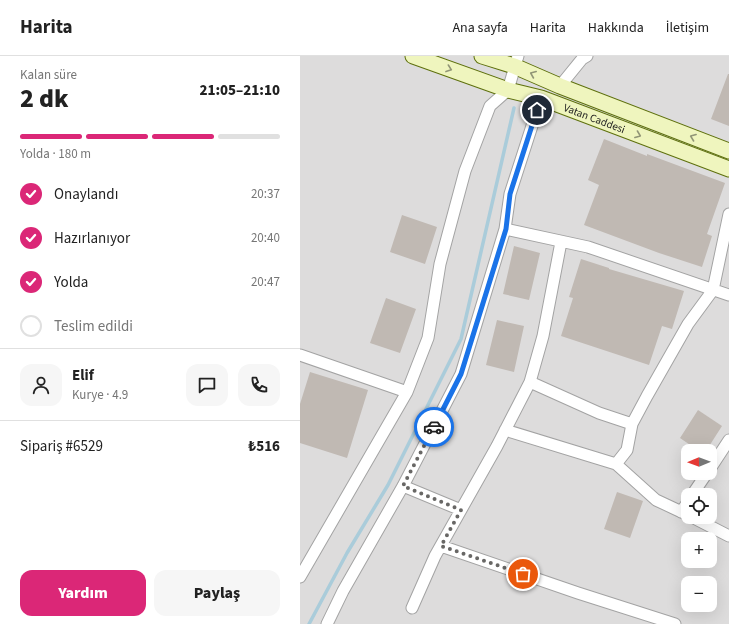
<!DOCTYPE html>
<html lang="tr">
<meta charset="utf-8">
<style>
body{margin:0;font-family:"Source Sans 3",sans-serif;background:#f6f6f6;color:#222;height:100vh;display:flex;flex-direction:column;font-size:15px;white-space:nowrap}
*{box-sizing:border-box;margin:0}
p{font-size:13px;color:#767676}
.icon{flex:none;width:22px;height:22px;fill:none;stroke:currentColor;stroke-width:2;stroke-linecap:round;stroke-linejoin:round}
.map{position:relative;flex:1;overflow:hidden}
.panel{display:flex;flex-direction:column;background:#fff;width:300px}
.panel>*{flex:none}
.needle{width:26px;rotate:269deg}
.controls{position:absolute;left:381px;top:388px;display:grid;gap:8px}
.controls a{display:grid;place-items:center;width:36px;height:36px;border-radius:8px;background:#fff;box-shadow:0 4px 16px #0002;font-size:20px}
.pin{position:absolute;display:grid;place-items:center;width:34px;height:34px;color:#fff;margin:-17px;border:2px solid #fff;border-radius:50%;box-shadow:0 1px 4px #0007}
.courier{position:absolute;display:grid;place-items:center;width:40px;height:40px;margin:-20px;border:3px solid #1a73e8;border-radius:50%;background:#fff;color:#222;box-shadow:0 1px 5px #0007}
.head em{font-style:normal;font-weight:800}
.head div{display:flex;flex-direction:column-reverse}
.head{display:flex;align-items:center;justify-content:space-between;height:68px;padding:0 20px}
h1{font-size:26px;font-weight:800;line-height:30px}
.bar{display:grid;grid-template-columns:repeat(4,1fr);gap:6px 4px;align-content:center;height:48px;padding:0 20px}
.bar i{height:5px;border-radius:3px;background:#e0e0e0}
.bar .on{background:#db2777}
.bar p{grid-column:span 4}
.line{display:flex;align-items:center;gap:10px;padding:0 20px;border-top:1px solid #e0e0e0}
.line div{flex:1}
.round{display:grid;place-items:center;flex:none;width:42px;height:42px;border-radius:12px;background:#f6f6f6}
ol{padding:0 20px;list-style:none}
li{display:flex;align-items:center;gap:12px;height:44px}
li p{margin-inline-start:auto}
li .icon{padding:4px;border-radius:50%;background:#db2777;color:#fff;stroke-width:4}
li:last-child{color:#767676}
li i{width:22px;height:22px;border:2px solid #e0e0e0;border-radius:50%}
.cta{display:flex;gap:8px;margin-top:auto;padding:8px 20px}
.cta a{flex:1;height:46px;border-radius:12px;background:#db2777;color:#fff;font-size:16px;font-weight:800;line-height:46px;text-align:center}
.cta a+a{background:#f6f6f6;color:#222}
header{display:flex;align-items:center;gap:24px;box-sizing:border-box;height:56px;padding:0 20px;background:#fff;border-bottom:1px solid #e0e0e0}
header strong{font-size:19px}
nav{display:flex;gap:22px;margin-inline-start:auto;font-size:14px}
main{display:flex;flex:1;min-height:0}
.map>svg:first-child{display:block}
.residential{fill:#dddcdc;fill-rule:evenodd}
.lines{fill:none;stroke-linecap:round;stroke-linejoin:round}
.stream{stroke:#aaccda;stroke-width:3.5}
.building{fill:#c0b9b3}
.minor-casing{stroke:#a3a3a3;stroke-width:13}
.secondary-casing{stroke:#5e700d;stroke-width:17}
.minor{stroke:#fff;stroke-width:11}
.secondary{stroke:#eff5be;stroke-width:15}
.oneway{stroke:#919576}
.done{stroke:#686765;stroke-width:4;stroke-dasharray:0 7.2}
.route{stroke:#1a73e8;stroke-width:5}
.labels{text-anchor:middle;stroke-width:3;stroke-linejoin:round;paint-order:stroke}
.street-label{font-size:11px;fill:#1f1f1f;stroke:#fff}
</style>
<header>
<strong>Harita</strong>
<nav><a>Ana sayfa</a><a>Harita</a><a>Hakkında</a><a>İletişim</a></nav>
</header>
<main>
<section class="panel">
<div class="head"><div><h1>2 dk</h1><p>Kalan süre</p></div><em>21:05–21:10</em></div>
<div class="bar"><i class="on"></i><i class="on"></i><i class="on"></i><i></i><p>Yolda · 180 m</p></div>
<ol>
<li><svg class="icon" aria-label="check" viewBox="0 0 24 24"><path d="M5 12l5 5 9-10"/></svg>Onaylandı<p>20:37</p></li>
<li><svg class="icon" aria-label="check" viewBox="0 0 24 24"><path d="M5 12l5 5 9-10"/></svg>Hazırlanıyor<p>20:40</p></li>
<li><svg class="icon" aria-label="check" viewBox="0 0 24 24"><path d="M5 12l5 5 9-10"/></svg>Yolda<p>20:47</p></li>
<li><i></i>Teslim edildi</li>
</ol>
<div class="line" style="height:72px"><a class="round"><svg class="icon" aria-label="person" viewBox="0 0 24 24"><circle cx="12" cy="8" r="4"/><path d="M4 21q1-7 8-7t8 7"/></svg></a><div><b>Elif</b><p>Kurye · 4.9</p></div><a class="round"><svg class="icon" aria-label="chat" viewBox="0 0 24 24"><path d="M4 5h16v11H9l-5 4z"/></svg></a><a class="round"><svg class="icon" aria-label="phone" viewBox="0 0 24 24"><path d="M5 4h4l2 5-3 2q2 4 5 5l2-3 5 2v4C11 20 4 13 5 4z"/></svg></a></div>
<div class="line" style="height:52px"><div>Sipariş #6529</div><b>₺516</b></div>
<div class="cta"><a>Yardım</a><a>Paylaş</a></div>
</section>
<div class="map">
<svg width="429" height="568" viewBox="0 0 429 568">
<rect width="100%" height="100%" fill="#efede6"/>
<path class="residential" d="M 0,0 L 429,0 L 429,568 L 0,568 ZM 388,395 L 410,395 L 410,417 L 388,417 ZM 388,439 L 410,439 L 410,461 L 388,461 ZM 388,483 L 410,483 L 410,505 L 388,505 ZM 388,527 L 410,527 L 410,549 L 388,549 Z"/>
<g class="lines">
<path class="stream" d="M 9,568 L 47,497 L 88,429 L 161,283 L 214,52"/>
</g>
<path class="building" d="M 428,18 L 429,18 L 429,70 L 411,63 Z
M 304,83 L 347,100 L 347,98 L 425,127 L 407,178 L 412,180 L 402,211 L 359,197 L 284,169 L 299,129 L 288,124 Z
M 102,159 L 137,171 L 125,208 L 90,196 Z
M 214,190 L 240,197 L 229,244 L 203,238 Z
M 281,203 L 309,212 L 309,213 L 384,235 L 372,273 L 362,270 L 349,309 L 261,280 L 273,242 L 269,241 Z
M 86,242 L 116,253 L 100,297 L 70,287 Z
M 197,264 L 224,270 L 214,316 L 186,309 Z
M 10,316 L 68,334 L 47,402 L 0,387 L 0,348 Z
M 398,354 L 422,370 L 406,395 L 399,395 L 380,382 Z
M 317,436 L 343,445 L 330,482 L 304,473 Z"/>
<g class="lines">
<defs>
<path id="minor" d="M 260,30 L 282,3 L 287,0
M 205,173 L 288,191 L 429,239
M 0,299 L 107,336
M 230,326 L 299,357 L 332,368
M 205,374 L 316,408
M 410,413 L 429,384
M 103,430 L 161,454
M 392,439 L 407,417
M 381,456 L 388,446
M 388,459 L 356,444 L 316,408 L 327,394 L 332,368 L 347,340 L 388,268 L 413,234 L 429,158
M 392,461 L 429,480
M 141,490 L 278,537 L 375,568
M 0,521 L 107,336 L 128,282 L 140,208 L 165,115 L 190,50 L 208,34 L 218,0
M 112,552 L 135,500 L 197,390 L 230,326 L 243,280 L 261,186
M 27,568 L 43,535 L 103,430 L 161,318 L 205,173 L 210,138 L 241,42"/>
<g id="secondary">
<path id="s1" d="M 113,0 L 208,34 L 241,42 L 429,113"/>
<path d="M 182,0 L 214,10 L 260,30 L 429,95"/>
</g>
</defs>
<use href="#minor" class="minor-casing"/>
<use href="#secondary" class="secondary-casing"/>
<use href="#minor" class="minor"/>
<use href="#secondary" class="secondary"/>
</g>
<defs><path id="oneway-chevron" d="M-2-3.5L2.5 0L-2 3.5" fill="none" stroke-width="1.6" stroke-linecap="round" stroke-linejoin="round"/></defs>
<g class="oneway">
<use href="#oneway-chevron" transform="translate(149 13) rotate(20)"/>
<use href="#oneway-chevron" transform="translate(233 18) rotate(-157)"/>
<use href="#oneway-chevron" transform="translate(338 79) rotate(21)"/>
<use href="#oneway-chevron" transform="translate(393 81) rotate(-159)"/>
</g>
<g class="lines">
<path class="done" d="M 134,371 L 103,430 L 161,454 L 141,490 L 223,518"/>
<path class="route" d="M 134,371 L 161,318 L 206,173 L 210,138 L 237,54"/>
</g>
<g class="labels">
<g class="street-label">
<text dy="4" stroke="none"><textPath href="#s1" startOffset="192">Vatan Caddesi</textPath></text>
</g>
</g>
</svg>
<div class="controls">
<a><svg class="needle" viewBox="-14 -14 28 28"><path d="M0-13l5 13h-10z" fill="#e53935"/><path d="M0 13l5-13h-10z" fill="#767676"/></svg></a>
<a><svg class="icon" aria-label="locate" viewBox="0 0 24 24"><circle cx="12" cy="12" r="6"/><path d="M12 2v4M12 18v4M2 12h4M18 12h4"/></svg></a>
<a>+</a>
<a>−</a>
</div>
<div class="pin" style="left:223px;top:518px;background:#ea580c"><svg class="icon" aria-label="bag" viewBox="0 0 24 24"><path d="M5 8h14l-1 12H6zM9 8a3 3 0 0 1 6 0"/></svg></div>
<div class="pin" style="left:237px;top:54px;background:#1f2937"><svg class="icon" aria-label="home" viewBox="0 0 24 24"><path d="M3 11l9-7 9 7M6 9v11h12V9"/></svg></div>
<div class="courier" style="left:134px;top:371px"><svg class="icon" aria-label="car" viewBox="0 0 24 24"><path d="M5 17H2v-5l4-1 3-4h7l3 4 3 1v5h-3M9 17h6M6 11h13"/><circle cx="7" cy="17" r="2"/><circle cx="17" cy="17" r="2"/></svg></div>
</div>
</main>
